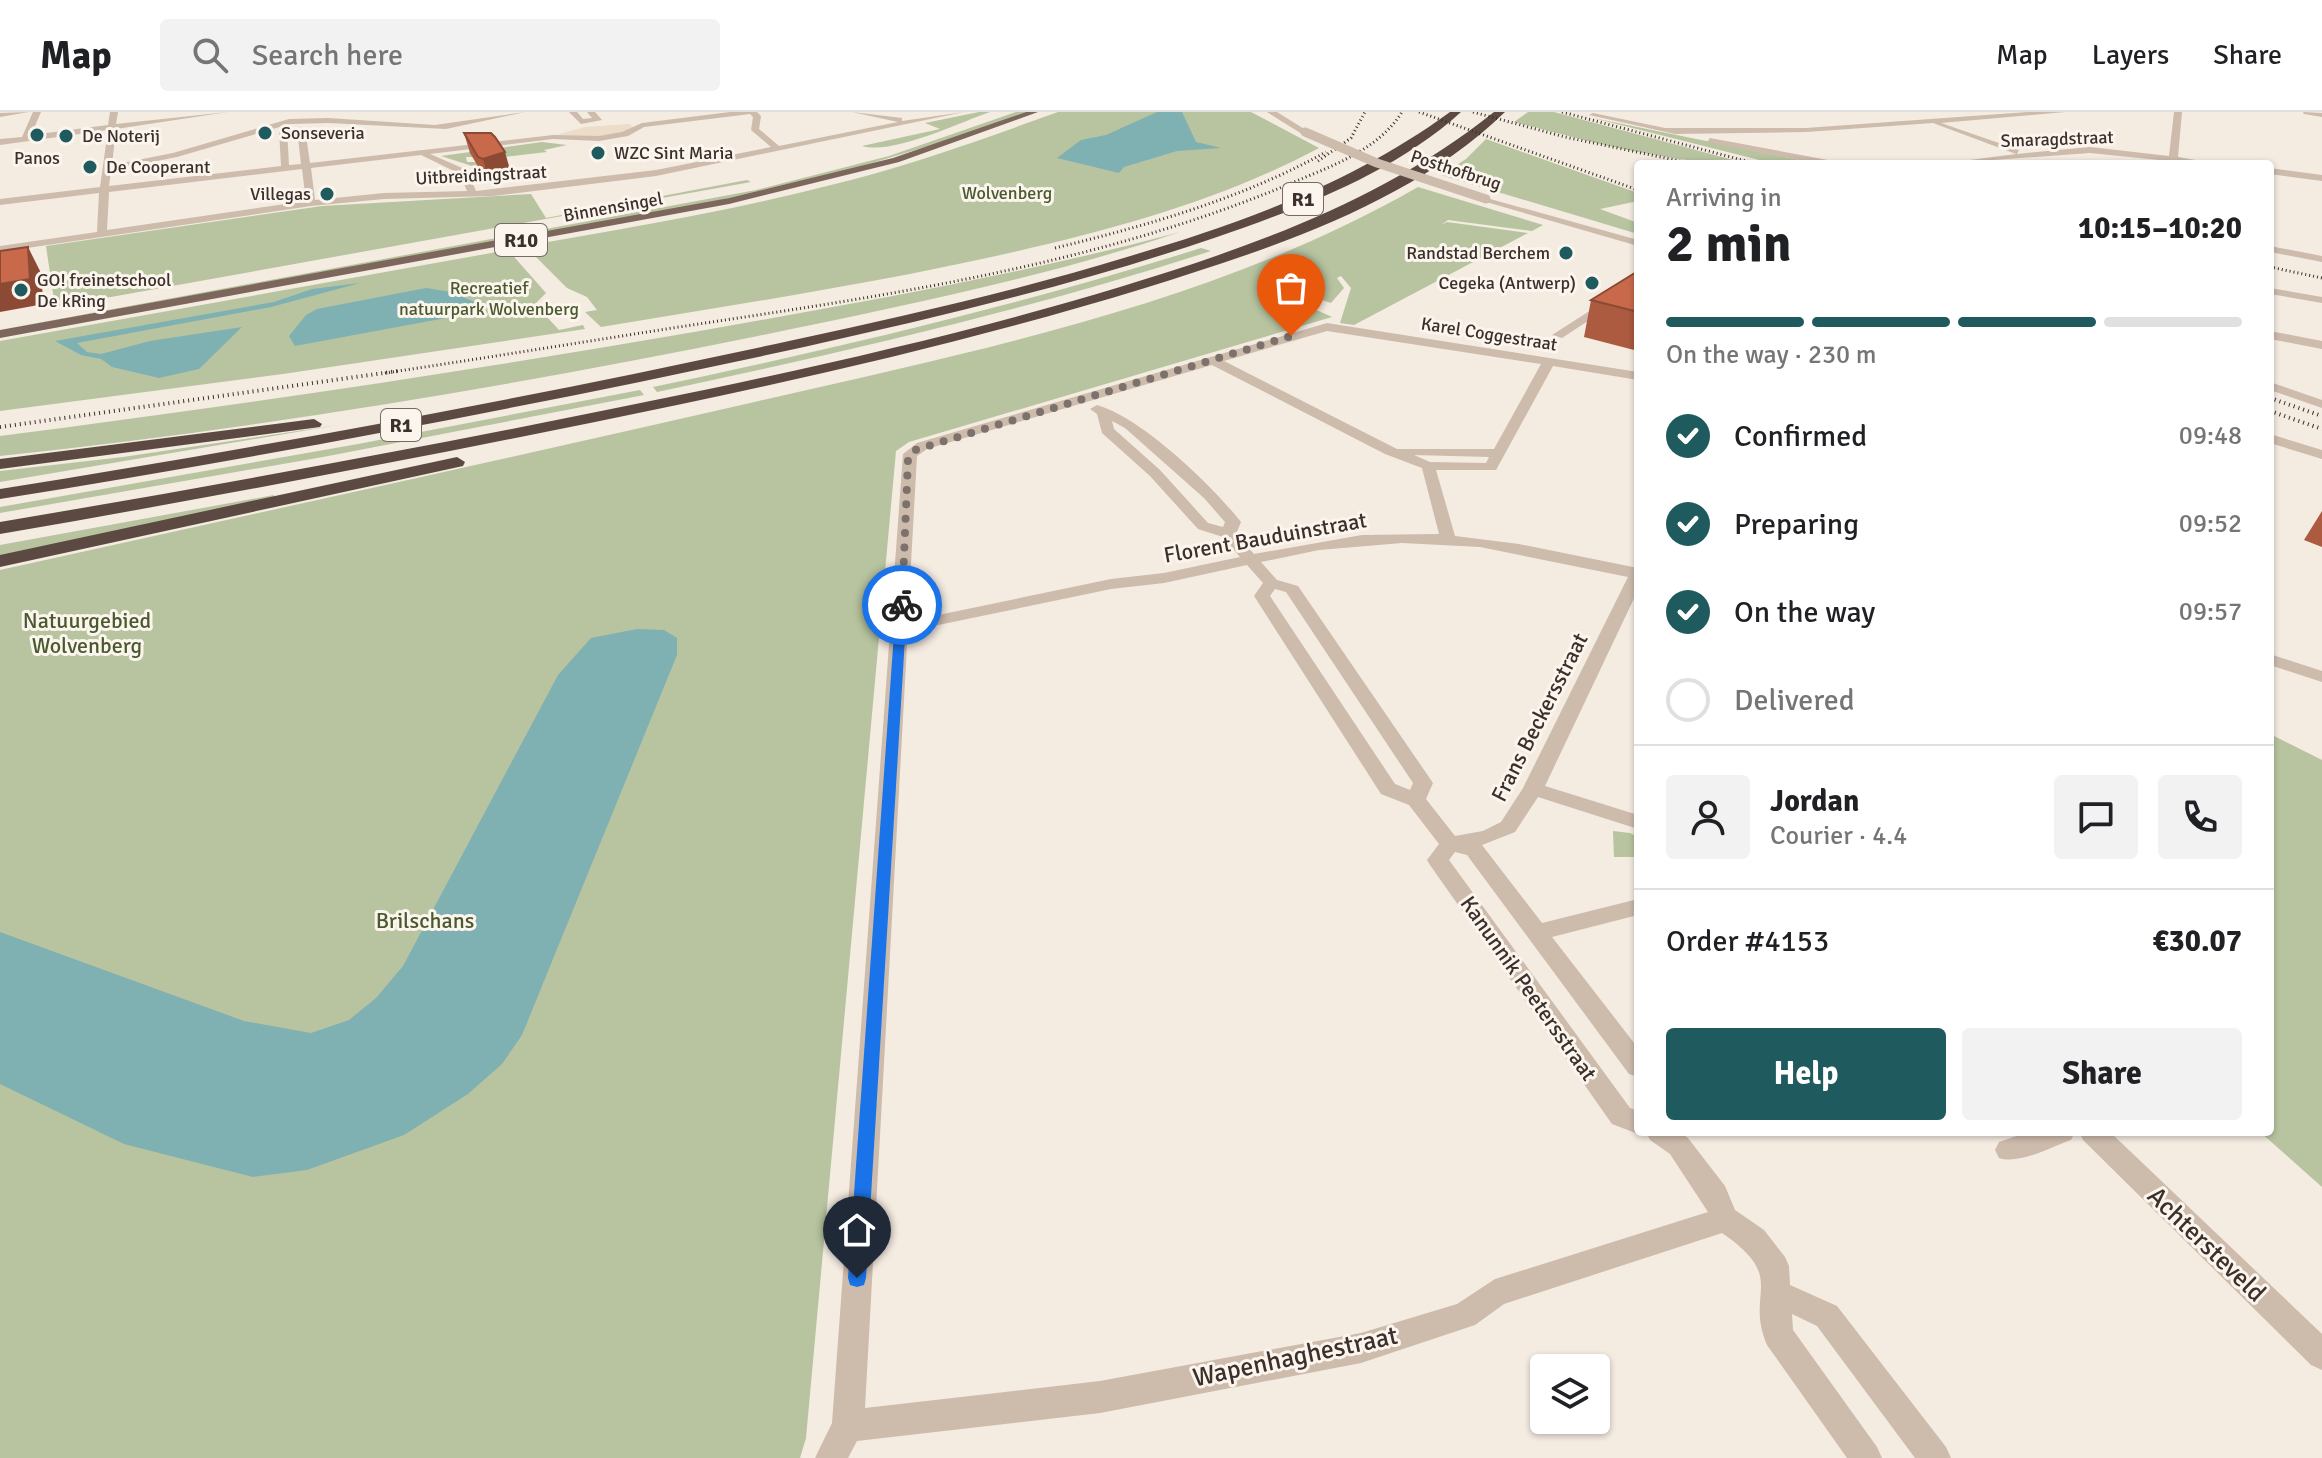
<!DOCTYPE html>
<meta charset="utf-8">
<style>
body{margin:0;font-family:Signika,sans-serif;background:#f2f2f2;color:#202124;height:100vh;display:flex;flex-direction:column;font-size:30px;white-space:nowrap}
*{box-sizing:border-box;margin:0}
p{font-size:26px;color:#757577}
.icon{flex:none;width:44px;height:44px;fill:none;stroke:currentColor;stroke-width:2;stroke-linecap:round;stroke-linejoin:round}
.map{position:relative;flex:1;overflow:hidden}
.panel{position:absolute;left:1634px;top:48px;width:640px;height:976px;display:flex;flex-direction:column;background:#fff;border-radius:8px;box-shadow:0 2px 6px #0004}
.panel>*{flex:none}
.controls{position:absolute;left:1530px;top:1242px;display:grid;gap:16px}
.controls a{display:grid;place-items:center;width:80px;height:80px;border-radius:8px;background:#fff;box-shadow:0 2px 6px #0004;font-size:40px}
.pin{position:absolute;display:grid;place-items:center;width:68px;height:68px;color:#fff;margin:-82px -34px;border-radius:50% 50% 50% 0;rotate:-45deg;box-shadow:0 0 8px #0007}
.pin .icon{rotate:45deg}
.courier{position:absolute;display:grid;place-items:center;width:80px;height:80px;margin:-40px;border:6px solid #1a73e8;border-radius:50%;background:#fff;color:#222;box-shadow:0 2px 10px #0007}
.head em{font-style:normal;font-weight:800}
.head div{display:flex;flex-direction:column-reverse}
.head{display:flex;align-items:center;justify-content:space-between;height:136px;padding:0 32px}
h1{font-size:52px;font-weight:800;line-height:60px}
.bar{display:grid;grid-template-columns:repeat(4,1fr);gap:12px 8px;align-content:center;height:96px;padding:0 32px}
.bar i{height:10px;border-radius:6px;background:#e0e0e0}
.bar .current{background:#1f5a5e}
.bar p{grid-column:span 4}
.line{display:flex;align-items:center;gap:20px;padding:0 32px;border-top:2px solid #e0e0e0}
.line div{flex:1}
.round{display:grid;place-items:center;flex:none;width:84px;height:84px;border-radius:8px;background:#f2f2f2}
ol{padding:0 32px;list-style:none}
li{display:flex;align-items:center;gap:24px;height:88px}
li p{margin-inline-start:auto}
li .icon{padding:8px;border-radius:50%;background:#1f5a5e;color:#fff;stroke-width:4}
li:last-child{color:#757577}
li i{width:44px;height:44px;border:4px solid #e0e0e0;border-radius:50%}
.button{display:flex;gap:16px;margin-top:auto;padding:16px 32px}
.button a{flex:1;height:92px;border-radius:8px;background:#1f5a5e;color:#fff;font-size:32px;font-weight:800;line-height:92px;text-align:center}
.button a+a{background:#f2f2f2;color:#202124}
header{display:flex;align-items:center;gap:48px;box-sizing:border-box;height:112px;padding:0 40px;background:#fff;border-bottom:2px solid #e0e0e0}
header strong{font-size:38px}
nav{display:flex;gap:44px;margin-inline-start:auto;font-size:28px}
.search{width:560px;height:72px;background:#f2f2f2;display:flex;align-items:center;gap:20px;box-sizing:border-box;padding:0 28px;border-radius:8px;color:#757577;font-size:30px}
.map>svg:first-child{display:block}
.green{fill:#b8c4a0}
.plaza{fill:#ecdcc8}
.water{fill:#7fb0b2}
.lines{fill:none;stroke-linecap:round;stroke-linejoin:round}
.minor{fill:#cdbbac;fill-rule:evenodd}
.major{fill:#7d675c;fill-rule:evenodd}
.highway{fill:#5c4a42;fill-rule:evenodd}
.rail-far1{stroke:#3b302b;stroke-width:3;stroke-dasharray:1 3;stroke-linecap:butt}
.rail{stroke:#3b302b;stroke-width:4;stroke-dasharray:1 4;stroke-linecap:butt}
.minor-bridge{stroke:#cdbbac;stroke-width:9}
.wall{fill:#ac5a40}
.shaded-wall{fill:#8c4a34}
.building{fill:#c8694b;stroke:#8c4a34;stroke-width:2}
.route{fill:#1a73e8}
.done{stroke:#7c716b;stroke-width:8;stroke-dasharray:0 14.4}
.poi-dot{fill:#1f5a5e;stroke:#fbf5ee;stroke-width:3}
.labels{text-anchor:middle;stroke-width:6;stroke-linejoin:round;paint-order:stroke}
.far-poi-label{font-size:18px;fill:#3b302b;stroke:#fbf5ee;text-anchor:start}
.far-street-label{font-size:18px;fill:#3b302b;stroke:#fbf5ee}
.far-park-label{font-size:18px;fill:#4a5a2e;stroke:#fbf5ee}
.shield{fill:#fbf5ee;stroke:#756b66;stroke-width:2}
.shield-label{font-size:20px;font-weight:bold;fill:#3b302b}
.street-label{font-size:22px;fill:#3b302b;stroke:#fbf5ee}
.park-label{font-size:22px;fill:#4a5a2e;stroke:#fbf5ee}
.near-street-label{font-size:26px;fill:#3b302b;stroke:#fbf5ee}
</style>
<header>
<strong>Map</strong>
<div class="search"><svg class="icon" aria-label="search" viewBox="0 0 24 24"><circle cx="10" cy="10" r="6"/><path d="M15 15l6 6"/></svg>Search here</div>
<nav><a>Map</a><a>Layers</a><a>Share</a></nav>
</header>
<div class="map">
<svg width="2322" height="1346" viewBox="0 0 2322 1346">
<rect width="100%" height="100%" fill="#f4ebe1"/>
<path class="green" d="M 979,0 L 990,0 C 958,11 893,43 862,34 L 940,17 L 925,11 Z
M 1016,0 L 1026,0 L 952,27 L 852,57 L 690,95 L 0,218 L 756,78 L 889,44 Z
M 1058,0 L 1251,0 L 1319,36 C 1218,90 1108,119 996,144 C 865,173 733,193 601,215 L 585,200 L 597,198 L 587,185 L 567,176 L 525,134 C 628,116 730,99 831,73 C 909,54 983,27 1058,0 Z
M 1528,0 L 1554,0 L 1748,52 C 1669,52 1591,30 1514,10 Z
M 1593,6 L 1820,52 L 1775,52 Z
M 1486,27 L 1638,81 L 1638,89 L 1600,97 L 1638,111 L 1638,122 L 1441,63 L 1466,47 Z
M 542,30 L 567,33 L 544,38 L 547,40 L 504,45 L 466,45 L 467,50 L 476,50 L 485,66 L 489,68 L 481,69 L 472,54 L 441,44 Z
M 747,68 L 751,70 L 55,195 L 46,134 L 322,94 L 531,82 L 546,106 Z
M 1418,75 L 1543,113 L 1532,119 L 1448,108 L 1441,113 L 1447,110 L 1528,121 L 1354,213 L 1340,211 L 1351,176 L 1341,164 L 1337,166 L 1344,176 L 1331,191 L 1281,174 L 1270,177 L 1332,205 L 909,330 L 896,339 L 806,1326 L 800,1346 L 0,1346 L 0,458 C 253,402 506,347 759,289 C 983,237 1216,191 1418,75 Z
M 1180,120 C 1043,166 899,195 758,224 C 507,275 254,317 0,344 L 0,324 C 232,294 464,260 694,220 C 857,191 1020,163 1180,120 Z
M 1201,136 L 1211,139 C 1029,198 844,240 657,280 L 653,275 C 838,236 1021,193 1201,136 Z
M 508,138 L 546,181 L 535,192 L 559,218 L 583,213 L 585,217 L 283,262 L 0,299 L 0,229 Z
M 640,278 L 644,283 L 323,345 L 0,401 L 0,395 L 358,332 Z
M 338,313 L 0,370 L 0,359 L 123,345 Z
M 274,383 L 274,387 L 0,447 L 0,433 Z
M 2270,622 L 2322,648 L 2322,1075 L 2260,1020 L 2270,1020 Z
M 1613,719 L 1630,721 L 1638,725 L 1638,745 L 1614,745 Z"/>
<path class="plaza" d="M 629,12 L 635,16 L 618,22 L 589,25 L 557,23 L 585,15 Z"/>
<path class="water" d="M 1157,0 L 1182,0 L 1196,30 L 1221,36 L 1177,39 L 1124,55 L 1119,61 L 1057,46 L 1081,28 L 1106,23 Z
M 360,171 L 271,195 L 77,231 L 87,240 L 101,242 L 150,229 L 242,215 L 199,257 L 159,266 L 112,255 L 101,247 L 81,243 L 55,229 L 274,190 L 312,177 Z
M 426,176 L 451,180 L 484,194 L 478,200 L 295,234 L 289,224 L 306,203 L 317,197 Z
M 637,517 L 664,518 L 677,526 L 677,543 L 522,923 L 502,952 L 468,982 L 404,1023 L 307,1058 L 253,1065 L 124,1032 L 0,972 L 0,820 L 244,909 L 311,921 L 349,908 L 376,886 L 403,854 L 558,563 L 591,526 Z"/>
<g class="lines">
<path class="minor" d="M 29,0 L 0,5 L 0,1 Z
M 33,0 L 41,0 L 31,23 L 108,13 L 110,0 L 118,0 L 116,12 L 228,0 L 116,17 L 112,53 L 173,41 L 289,7 L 328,6 L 435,13 L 525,0 L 446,17 L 328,11 L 290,12 L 177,45 L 111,58 L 109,74 L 281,54 L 279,17 L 283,15 L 287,17 L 289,53 L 301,52 L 297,17 L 301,15 L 305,17 L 310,51 L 553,23 L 599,24 L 622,20 L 642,11 L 730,0 L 757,0 L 761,4 L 759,17 L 779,34 L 898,10 L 852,0 L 902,6 L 902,9 L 964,0 L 656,64 L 493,84 L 384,87 L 311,94 L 0,140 L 0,134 L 97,120 L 99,81 L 0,93 L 0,87 L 100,75 L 108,18 L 0,33 L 0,27 L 22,25 ZM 750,2 L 753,5 L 751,18 L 771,35 L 656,58 L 476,79 L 467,58 L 430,42 L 553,27 L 599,29 L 628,24 L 644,15 ZM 421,43 L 460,62 L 467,79 L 384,81 L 315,88 L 311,56 ZM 302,57 L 306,89 L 107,118 L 109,80 Z
M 569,0 L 577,0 L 583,7 L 592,6 L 587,0 L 595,0 L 602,8 L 581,12 Z
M 1267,0 L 1277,0 L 1309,20 L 1302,22 Z
M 2028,0 L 2065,0 L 1941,11 L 2019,38 L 2017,42 L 2090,35 L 2169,44 L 2174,0 L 2182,0 L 2178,45 L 2219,52 L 2169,52 L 2169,49 L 2090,41 L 1939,52 L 2016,42 L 1933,11 L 1806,20 L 1675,22 L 1589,3 L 1593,1 L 1665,16 L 1806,16 Z
M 2303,0 L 2322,1 L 2322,5 L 2304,2 Z
M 1710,26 L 1833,49 L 1837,52 L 1820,52 L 1707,30 Z
M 2270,56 L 2322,63 L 2322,69 L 2270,62 Z
M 1483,85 L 1638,128 L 1638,134 L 1483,89 Z
M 2270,134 L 2322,144 L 2322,150 L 2270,140 Z
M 1638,168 L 1638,176 L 1562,226 L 1552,223 Z
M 2270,176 L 2322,185 L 2322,191 L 2270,182 Z
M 1327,211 L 1638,260 L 1638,268 L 1553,254 L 1496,358 L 1436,358 L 1455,424 L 1519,432 L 1638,456 L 1638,478 L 1545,674 L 1638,703 L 1638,717 L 1538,685 L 1515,720 L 1482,733 L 1542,811 L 1638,787 L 1638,803 L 1552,825 L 1638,936 L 1638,965 L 1629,962 L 1467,743 L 1455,740 L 1449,748 L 1630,996 L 1638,999 L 1638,1020 L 1644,1020 L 1638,1022 L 1612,1012 L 1430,753 L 1427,748 L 1439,732 L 1409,693 L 1381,682 L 1254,484 L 1263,471 L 1247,453 L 1164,471 L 1111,477 L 924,516 L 908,515 L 865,1296 L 1100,1269 L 1361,1221 L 1457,1192 L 1495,1167 L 1708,1100 L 1670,1042 L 1650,1028 L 1646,1020 L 1680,1020 L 1688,1026 L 1725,1074 L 1735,1098 L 1764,1118 L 1785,1145 L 1789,1154 L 1790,1173 L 1837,1194 L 1946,1335 L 1951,1346 L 1915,1346 L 1817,1214 L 1792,1202 L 1793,1218 L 1877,1335 L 1882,1346 L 1847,1346 L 1767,1233 C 1744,1179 1789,1167 1722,1121 L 1504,1192 L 1475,1213 L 1361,1251 L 1100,1301 L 857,1329 L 848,1346 L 815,1346 L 832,1311 L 903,342 L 917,331 ZM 1327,219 L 1541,252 L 1494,337 L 1397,337 L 1224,249 ZM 1212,253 L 1385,342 L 1422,356 L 1439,422 L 1362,423 L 1254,442 L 1236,422 L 1241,410 C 1212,373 1142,306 1097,293 L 1090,297 L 1097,302 L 1102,321 L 1150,364 L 1198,417 L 1223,425 L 1240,445 L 1164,461 L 1111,467 L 924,506 L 908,505 L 917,344 L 927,337 ZM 1112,309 L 1125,316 L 1204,386 L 1225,410 L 1223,415 L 1208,411 L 1160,358 L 1114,317 ZM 1414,343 L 1489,345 L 1486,351 L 1430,350 ZM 1402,431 L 1480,435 L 1628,465 L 1523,676 L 1501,710 L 1483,719 L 1455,724 L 1426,687 L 1433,671 L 1298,474 L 1277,468 L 1261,450 L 1319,438 ZM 1275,477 L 1286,480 L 1413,671 L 1410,678 L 1395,672 L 1270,484 Z
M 2270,219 L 2322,229 L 2322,237 L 2270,227 Z
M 2270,270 L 2322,288 L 2322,296 L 2270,278 Z
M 2270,322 L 2322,338 L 2322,347 L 2270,331 Z
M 2270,542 L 2322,559 L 2322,570 L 2270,553 Z
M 2028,1020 L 2075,1020 L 2071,1028 C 2051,1035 2019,1053 1999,1046 L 1995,1038 L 1999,1030 Z
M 2079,1020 L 2110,1020 L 2322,1222 L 2322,1258 L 2311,1253 L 2083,1028 Z"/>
<path class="major" d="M 1026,0 L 1038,0 L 899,50 L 729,92 L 0,226 L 0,218 L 729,86 L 893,46 Z"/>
<path class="highway" d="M 1450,0 L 1461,0 C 1394,61 1301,96 1217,125 C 1082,171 943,204 804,235 C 537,293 269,344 0,387 L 0,377 C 264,335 527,286 789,229 C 903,204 1016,179 1127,145 C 1242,111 1353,71 1450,0 Z
M 1494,0 L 1505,0 C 1409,93 1269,137 1145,176 C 991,223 834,260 677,293 C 452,340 226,383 0,422 L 0,410 C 237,370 474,326 709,277 C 847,248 985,216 1120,175 C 1254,134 1384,88 1494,0 Z
M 314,307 L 322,312 L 320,315 L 0,357 L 0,347 Z
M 457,345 L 465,350 L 463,354 L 0,455 L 0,443 Z"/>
<path class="rail-far1" d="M 1419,0 L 1638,78
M 1473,0 L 1565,25 L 1694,52
M 1562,0 L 1757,52
M 1318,49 L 1351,26 L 1365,0
M 1055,136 C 1149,113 1241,87 1326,40
M 2270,155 L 2322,166
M 385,261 C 499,244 612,225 725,208 C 917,179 1107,148 1287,73 C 1328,55 1377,40 1402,0"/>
<path class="rail" d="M 2270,286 L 2322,304
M 2270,299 L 2322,317
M 0,315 L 398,259"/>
<path class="minor-bridge" d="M 1305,20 L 1377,51 L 1486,87"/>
</g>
<path class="wall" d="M 464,21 L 511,61 L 489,68 L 485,66 L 470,41 Z
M 1638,159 L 1638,239 L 1584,225 L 1591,188 Z
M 2322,399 L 2322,435 L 2304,428 Z"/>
<path class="shaded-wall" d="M 505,40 L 511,61 L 489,68 L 483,47 Z
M 28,135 L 40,159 L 44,192 L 0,200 L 0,172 Z"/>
<path class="building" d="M 464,21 L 491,21 L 495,25 L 505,40 L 483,47 L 478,45 Z
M 28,135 L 30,167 L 0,172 L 0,139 Z
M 1638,159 L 1638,200 L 1591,188 Z"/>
<path class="route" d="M 902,490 L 907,493 L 866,1166 L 864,1173 L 857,1175 L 850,1173 L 848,1166 L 896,493 Z"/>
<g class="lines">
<path class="done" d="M 902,493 L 908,348 L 915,338 L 1291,224"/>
</g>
<g class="poi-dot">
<circle cx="265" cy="21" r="8"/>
<circle cx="37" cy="23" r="8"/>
<circle cx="66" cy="24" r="8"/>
<circle cx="598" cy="41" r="8"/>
<circle cx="90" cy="55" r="8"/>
<circle cx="327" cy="82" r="8"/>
<circle cx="1566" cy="141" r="8"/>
<circle cx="1592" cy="171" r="8"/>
<circle cx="21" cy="178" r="8"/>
</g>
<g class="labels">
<g class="far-poi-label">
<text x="281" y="27">Sonseveria</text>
<text x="82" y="30">De Noterij</text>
<text x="614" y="47">WZC Sint Maria</text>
<text x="37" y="52" text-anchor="middle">Panos</text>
<text x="106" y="61">De Cooperant</text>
<text x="311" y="88" text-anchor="end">Villegas</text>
<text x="1550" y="147" text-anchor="end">Randstad Berchem</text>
<text x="37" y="174">GO! freinetschool<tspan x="37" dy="21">De kRing</tspan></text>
<text x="1576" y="177" text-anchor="end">Cegeka (Antwerp)</text>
</g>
<g class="far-street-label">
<text transform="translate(2057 27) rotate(-2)" y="6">Smaragdstraat</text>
<text transform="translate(1456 58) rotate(18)" y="6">Posthofbrug</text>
<text transform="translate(481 63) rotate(-3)" y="6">Uitbreidingstraat</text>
<text transform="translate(613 95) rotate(-10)" y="6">Binnensingel</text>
<text transform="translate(1489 222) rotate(9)" y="6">Karel Coggestraat</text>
</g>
<g class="far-park-label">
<text x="1007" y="87">Wolvenberg</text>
<text x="489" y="182">Recreatief<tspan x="489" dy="21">natuurpark Wolvenberg</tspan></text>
</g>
<g class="shield">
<rect x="1283" y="71" width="40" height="32" rx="6"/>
<rect x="495" y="112" width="52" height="32" rx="6"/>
<rect x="381" y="297" width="40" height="32" rx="6"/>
</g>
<g class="shield-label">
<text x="1303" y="94">R1</text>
<text x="521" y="135">R10</text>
<text x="401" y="320">R1</text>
</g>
<g class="street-label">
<text transform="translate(1265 425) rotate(-10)" y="8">Florent Bauduinstraat</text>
<text transform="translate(1539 605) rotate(-63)" y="8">Frans Beckersstraat</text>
<text transform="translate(1529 876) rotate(55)" y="8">Kanunnik Peetersstraat</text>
</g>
<g class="park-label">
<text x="87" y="516">Natuurgebied<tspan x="87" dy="25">Wolvenberg</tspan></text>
<text x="425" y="816">Brilschans</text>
</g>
<g class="near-street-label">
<text transform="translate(2207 1132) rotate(44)" y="9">Achtersteveld</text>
<text transform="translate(1295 1244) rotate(-12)" y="9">Wapenhaghestraat</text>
</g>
</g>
</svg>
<div class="controls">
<a><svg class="icon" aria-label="layers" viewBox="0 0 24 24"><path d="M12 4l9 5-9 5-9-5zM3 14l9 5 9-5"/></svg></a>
</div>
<div class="pin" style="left:1291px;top:224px;background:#ea580c"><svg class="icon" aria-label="bag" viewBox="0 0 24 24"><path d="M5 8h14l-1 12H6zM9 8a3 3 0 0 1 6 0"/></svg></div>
<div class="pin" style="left:857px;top:1166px;background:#1f2937"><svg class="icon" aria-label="home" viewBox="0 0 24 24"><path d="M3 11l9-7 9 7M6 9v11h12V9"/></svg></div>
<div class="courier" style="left:902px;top:493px"><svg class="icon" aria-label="bike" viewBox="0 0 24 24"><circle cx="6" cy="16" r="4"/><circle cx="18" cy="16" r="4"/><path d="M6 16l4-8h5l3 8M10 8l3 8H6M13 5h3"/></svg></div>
<section class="panel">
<div class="head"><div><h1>2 min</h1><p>Arriving in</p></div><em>10:15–10:20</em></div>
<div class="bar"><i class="current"></i><i class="current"></i><i class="current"></i><i></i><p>On the way · 230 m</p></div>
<ol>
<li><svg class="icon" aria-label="check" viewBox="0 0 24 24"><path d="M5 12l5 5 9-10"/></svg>Confirmed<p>09:48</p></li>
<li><svg class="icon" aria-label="check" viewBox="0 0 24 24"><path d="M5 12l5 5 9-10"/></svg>Preparing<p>09:52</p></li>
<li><svg class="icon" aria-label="check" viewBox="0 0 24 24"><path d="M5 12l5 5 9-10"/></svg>On the way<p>09:57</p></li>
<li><i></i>Delivered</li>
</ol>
<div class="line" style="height:144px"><a class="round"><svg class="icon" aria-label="person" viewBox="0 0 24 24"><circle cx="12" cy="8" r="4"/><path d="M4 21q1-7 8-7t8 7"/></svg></a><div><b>Jordan</b><p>Courier · 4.4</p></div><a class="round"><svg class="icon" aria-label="chat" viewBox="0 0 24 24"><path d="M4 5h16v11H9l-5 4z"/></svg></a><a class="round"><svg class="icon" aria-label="phone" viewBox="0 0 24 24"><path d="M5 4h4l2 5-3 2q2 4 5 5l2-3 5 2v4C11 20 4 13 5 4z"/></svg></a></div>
<div class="line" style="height:104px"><div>Order #4153</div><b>€30.07</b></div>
<div class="button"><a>Help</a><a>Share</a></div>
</section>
</div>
